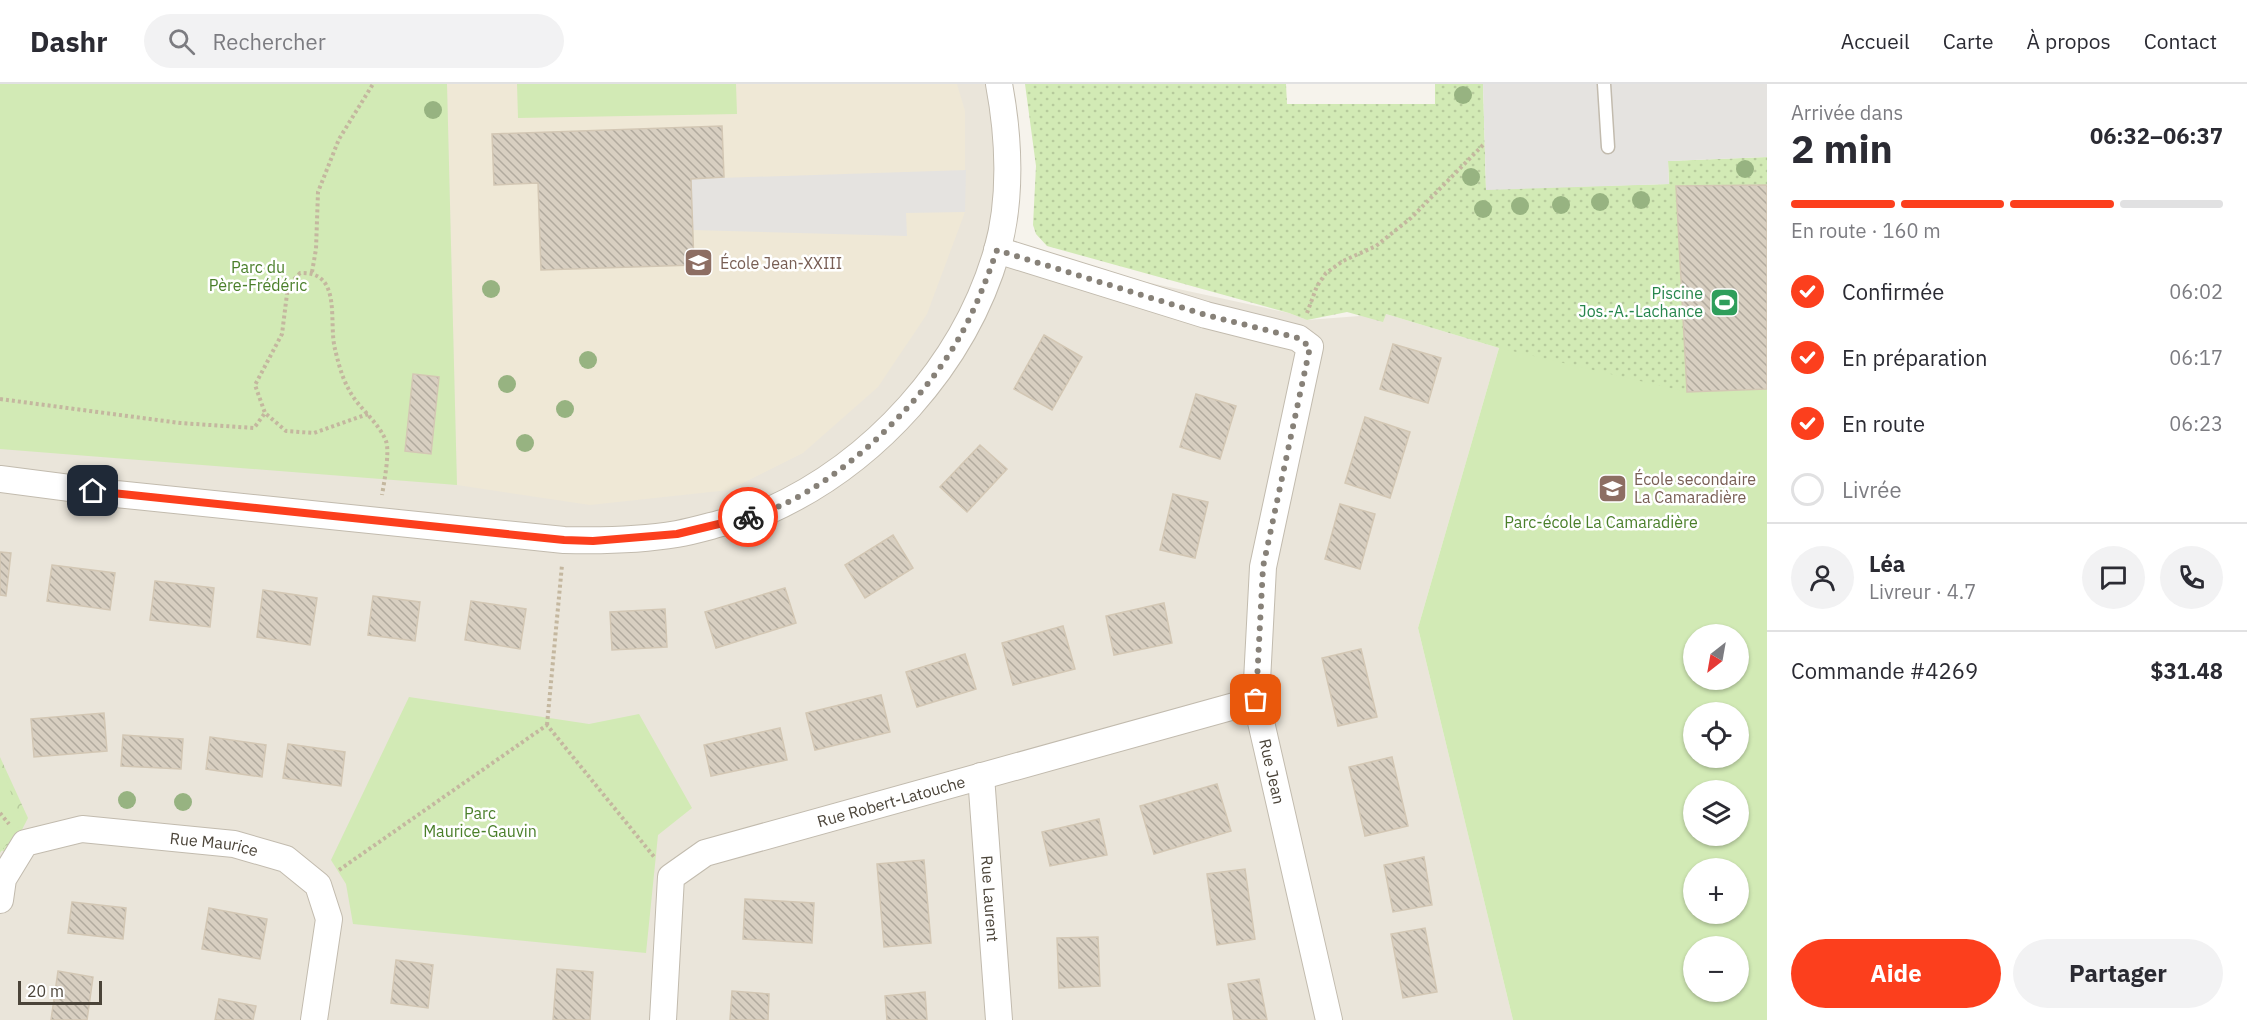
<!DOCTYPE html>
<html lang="fr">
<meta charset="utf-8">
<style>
body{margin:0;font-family:"IBM Plex Sans",sans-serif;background:#f2f2f3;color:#2b2b33;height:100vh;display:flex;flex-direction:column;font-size:22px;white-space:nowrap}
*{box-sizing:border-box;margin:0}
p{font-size:20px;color:#7c7c81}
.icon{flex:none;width:33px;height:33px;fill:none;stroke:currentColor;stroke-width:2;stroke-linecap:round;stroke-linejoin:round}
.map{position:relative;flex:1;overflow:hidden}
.details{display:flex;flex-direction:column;background:#fff;width:480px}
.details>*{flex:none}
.needle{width:39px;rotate:211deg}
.fabs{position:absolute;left:1683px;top:540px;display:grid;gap:12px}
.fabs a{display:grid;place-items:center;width:66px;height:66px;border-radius:50%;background:#fff;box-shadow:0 2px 4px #0004;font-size:30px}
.scale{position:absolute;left:18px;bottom:15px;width:84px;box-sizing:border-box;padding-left:6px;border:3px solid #4b4439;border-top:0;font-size:16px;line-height:21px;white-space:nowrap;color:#4b4439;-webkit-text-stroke:4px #fff;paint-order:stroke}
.pin{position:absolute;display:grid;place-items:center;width:51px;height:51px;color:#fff;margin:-26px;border-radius:12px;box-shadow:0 3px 9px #0006}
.courier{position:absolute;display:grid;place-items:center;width:60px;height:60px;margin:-30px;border:4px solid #fc3f1d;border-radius:50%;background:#fff;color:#222;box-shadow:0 2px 8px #0007}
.summary em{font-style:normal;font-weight:700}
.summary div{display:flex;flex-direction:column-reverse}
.summary{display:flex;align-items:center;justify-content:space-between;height:102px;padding:0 24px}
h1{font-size:39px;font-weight:700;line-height:45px}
.bar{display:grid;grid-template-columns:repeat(4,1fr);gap:9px 6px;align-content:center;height:72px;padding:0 24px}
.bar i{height:8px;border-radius:4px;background:#e1e1e2}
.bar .current{background:#fc3f1d}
.bar p{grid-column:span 4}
.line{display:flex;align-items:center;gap:15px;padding:0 24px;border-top:2px solid #e1e1e2}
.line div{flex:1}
.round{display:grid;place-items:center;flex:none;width:63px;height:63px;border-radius:32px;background:#f2f2f3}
ol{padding:0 24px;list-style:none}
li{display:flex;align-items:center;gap:18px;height:66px}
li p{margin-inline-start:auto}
li .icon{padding:6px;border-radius:50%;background:#fc3f1d;color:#fff;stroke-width:4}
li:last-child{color:#7c7c81}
li i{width:33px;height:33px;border:3px solid #e1e1e2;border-radius:50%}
.button{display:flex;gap:12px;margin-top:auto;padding:12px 24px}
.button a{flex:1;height:69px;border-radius:36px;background:#fc3f1d;color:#fff;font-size:24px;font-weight:700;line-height:69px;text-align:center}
.button a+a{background:#f2f2f3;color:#2b2b33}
header{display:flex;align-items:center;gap:36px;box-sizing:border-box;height:84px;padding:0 30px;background:#fff;border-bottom:2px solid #e1e1e2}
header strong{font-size:28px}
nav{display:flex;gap:33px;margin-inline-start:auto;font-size:21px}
.search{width:420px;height:54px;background:#f2f2f3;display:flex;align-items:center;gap:15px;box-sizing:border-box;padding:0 21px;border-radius:33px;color:#7c7c81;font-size:22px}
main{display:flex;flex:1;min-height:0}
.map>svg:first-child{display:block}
.residential{fill:#eae5da}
.education{fill:#efe8d6}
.grass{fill:url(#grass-dots);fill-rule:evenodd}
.forest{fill:url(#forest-crowns)}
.park{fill:#d2eab5;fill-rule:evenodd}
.parking{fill:#e5e3e0}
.building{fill:url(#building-back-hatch);stroke:#d3c7b4;stroke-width:1.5}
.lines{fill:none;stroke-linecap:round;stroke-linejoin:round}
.lane-casing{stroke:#c2bbae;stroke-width:15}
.street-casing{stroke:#c2bbae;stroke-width:28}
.path{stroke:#c4b79f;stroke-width:4;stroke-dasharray:3 3;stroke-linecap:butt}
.lane{stroke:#fff;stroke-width:12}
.street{stroke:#fff;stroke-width:26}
.tree{fill:#97b381}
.done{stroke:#878178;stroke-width:6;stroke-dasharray:0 10.8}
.route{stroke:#fc3f1d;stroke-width:8}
.labels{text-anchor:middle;stroke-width:5;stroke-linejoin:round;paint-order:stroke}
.education-label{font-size:16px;fill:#785e54;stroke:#fff;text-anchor:start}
.park-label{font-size:16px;fill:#4a7f2a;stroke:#fff}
.leisure-label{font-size:16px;fill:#27864d;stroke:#fff;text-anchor:end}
.street-label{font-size:16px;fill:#4b4439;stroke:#fff}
</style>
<header>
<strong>Dashr</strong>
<div class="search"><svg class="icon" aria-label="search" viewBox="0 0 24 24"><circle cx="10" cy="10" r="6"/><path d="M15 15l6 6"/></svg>Rechercher</div>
<nav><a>Accueil</a><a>Carte</a><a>À propos</a><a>Contact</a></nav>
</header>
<main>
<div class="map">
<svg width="1767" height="936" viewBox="0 0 1767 936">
<defs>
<pattern id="grass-dots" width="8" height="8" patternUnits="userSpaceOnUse" patternTransform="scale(1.5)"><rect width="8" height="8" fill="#d2eab5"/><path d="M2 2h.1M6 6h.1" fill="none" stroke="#b6ca9c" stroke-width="1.8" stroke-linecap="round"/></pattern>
<pattern id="forest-crowns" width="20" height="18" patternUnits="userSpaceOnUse" patternTransform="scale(1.5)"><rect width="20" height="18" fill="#d2eab5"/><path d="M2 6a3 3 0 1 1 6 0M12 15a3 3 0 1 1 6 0" fill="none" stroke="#b6ca9c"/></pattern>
<pattern id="building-back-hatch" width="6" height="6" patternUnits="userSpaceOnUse" patternTransform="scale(1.5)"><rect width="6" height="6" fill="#d8cfc1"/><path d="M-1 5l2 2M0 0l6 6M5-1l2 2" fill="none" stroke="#b1aa9e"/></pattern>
</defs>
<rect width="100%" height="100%" fill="#f6f3ec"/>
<path class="residential" d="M 0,0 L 999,0 L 998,166 L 1289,229 L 1307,236 L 1386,230 L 1499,264 L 1418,544 L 1513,936 L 0,936 Z"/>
<path class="education" d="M 447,0 L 957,0 L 965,27 L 965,128 L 927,230 L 878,303 L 803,369 L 729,406 L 590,421 L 457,401 Z"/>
<path class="grass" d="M 1025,0 L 1286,0 L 1287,20 L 1435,20 L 1435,0 L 1483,0 L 1486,105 L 1669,100 L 1668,77 L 1767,73 L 1767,101 L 1676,103 L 1687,308 L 1767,305 L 1767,858 L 1662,855 L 1549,310 L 1499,264 L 1386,230 L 1383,238 L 1347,228 L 1307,236 L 1289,229 L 1047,162 L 1036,150 L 1033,141 L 1036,82 ZM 1694,550 L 1738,550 L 1738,596 L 1694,596 ZM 1694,628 L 1738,628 L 1738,674 L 1694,674 ZM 1694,706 L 1738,706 L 1738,752 L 1694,752 ZM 1694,784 L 1738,784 L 1738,830 L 1694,830 Z"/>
<path class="forest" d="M 0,673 L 28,734 L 9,771 L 0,765 Z"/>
<path class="park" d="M 0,0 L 447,0 L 457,401 L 0,365 Z
M 517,0 L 736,0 L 737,30 L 518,34 Z
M 1499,264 L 1687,308 L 1767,305 L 1767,936 L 1513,936 L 1418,544 ZM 1694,550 L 1738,550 L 1738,596 L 1694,596 ZM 1694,628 L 1738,628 L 1738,674 L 1694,674 ZM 1694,706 L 1738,706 L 1738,752 L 1694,752 ZM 1694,784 L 1738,784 L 1738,830 L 1694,830 ZM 1694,862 L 1738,862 L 1738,908 L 1694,908 Z
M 409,613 L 589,640 L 639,630 L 692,724 L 658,751 L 646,869 L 353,840 L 346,800 L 331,776 Z
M 0,680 L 22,738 L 0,769 Z"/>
<path class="parking" d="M 1483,0 L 1767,0 L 1767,73 L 1668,77 L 1669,100 L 1486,106 Z
M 966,86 L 965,128 L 906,129 L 907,152 L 693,146 L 691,95 Z"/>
<path class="building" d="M 722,42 L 724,93 L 691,95 L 694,181 L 541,186 L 538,99 L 494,101 L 492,50 Z
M 1767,101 L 1767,305 L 1687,308 L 1676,102 Z
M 1044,251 L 1082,273 L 1052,326 L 1014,305 Z
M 1393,260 L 1441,274 L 1428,319 L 1380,305 Z
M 413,290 L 439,293 L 431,370 L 405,367 Z
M 1196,310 L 1236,322 L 1220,375 L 1180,363 Z
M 1365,333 L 1410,348 L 1390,414 L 1345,399 Z
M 980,361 L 1007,385 L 967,428 L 940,403 Z
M 1173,410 L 1208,418 L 1195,474 L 1160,466 Z
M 1340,420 L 1375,430 L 1360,485 L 1325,475 Z
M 893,451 L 913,484 L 865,514 L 845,481 Z
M 0,468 L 11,469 L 6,512 L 0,511 Z
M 52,481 L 115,489 L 110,526 L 47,517 Z
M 155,497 L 214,504 L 210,543 L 150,536 Z
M 785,504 L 796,539 L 716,564 L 705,528 Z
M 263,506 L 317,514 L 310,561 L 257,553 Z
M 373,512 L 420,518 L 415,557 L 368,551 Z
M 471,517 L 526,525 L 520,565 L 465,556 Z
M 1164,519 L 1172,559 L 1114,571 L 1106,532 Z
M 665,525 L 667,563 L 612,566 L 610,528 Z
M 1063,542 L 1075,585 L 1013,601 L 1002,559 Z
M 1361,565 L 1377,633 L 1338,642 L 1322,574 Z
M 965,570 L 976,605 L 917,623 L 906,588 Z
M 881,611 L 890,648 L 815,666 L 806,629 Z
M 104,629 L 107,667 L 34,673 L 31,635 Z
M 780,644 L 787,676 L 711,692 L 704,661 Z
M 123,651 L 183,655 L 181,685 L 121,682 Z
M 210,653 L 266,661 L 262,693 L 206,685 Z
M 288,660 L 345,668 L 341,702 L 283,694 Z
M 1392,673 L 1408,742 L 1365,752 L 1349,683 Z
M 1217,700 L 1231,747 L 1154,770 L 1140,722 Z
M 1099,735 L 1107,771 L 1050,782 L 1042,748 Z
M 1424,773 L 1432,821 L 1393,828 L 1384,781 Z
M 924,776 L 931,859 L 884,863 L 877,780 Z
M 1245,785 L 1255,855 L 1217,861 L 1207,790 Z
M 745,815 L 814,819 L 812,859 L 743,855 Z
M 72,818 L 126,824 L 123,855 L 68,849 Z
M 209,824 L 267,835 L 260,875 L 202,865 Z
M 1425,844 L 1437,908 L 1403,914 L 1391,850 Z
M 1098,853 L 1100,902 L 1059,904 L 1057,854 Z
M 396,876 L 433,881 L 428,924 L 391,919 Z
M 557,885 L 593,888 L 590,936 L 553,936 Z
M 58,887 L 93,893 L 87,936 L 51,936 Z
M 1259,895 L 1267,936 L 1234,936 L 1228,900 Z
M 732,907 L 769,910 L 768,936 L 730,936 Z
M 925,908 L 927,936 L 887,936 L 885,912 Z
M 219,915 L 256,922 L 253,936 L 215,936 Z"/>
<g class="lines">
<defs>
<path id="lane" d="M 1604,0 L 1608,63"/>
<g id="street">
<path id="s1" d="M 997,166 L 1206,231 L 1298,254 L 1310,263 L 1263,483 L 1256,616 L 1329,936"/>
<path d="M 0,395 L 116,410 L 564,456 C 601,457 641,456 677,450 C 694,447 710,442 726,438 C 739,435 754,434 766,428 C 874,380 964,281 997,167 C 1012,115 1009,53 999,0"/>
<path id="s2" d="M 981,692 L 999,936"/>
<path id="s3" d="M 0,816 L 3,795 L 25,759 L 82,745 L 234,760 L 286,775 L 318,801 L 329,835 L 314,936"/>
<path id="s4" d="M 663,936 L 671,793 L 705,769 L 1256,616"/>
</g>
</defs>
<use href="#lane" class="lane-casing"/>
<use href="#street" class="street-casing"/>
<path class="path" d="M 312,188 L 316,165 L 318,108 L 339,55 L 373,0
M 1307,229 L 1317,202 L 1326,189 L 1343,177 L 1376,162 L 1411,134 L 1485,59
M 0,315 L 180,339 L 254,344 L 265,329
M 368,330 L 314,349 L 286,347 L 265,329 L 255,301 L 282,250 L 288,202 L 300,189 C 343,187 328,238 335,265 C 338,278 342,293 348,304 C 357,323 378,337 386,357 C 390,368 384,399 382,411
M 547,641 L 562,481
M 0,729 L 9,740
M 339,786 L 547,641 L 655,774"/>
<use href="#lane" class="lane"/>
<use href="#street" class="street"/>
</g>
<g class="tree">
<circle cx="1463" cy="11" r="9"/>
<circle cx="433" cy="26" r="9"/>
<circle cx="1745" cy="85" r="9"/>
<circle cx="1471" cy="93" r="9"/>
<circle cx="1641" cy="116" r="9"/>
<circle cx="1600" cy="118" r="9"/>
<circle cx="1561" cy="121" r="9"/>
<circle cx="1520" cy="122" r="9"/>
<circle cx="1483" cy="125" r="9"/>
<circle cx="491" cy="205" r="9"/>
<circle cx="588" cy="276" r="9"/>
<circle cx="507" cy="300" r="9"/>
<circle cx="565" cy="325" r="9"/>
<circle cx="525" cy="359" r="9"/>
<circle cx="127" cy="716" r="9"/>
<circle cx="183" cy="718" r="9"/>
</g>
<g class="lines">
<path class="done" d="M 748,433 C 827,414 920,323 959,254 C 975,226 986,197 997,166 L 1206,231 L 1298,254 L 1310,263 L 1263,483 L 1256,616"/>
<path class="route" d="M 93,407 L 564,456 L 593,457 L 677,450 L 748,433"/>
</g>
<defs>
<symbol id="school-square" viewBox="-11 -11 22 22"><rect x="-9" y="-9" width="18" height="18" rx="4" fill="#8d6e63" stroke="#fff"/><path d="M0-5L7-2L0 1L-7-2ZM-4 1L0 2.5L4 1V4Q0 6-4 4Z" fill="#fff"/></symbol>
<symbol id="stadium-square" viewBox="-11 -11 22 22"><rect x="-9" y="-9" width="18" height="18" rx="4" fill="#2e9e5b" stroke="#fff"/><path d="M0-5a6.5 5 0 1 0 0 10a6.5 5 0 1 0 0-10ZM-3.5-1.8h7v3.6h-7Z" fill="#fff"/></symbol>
</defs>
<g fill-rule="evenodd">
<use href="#school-square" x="682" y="162" width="33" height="33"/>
<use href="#stadium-square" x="1708" y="202" width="33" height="33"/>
<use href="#school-square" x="1596" y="388" width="33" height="33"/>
</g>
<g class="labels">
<g class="education-label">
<text x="720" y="185">École Jean-XXIII</text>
<text x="1634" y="401">École secondaire<tspan x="1634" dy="18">La Camaradière</tspan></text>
</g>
<g class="park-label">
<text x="258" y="189">Parc du<tspan x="258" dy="18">Père-Frédéric</tspan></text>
<text x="1601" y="444">Parc-école La Camaradière</text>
<text x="480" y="735">Parc<tspan x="480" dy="18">Maurice-Gauvin</tspan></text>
</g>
<g class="leisure-label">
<text x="1703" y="215">Piscine<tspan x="1703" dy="18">Jos.-A.-Lachance</tspan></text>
</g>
<g class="street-label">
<text dy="6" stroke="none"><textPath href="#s1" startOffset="760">Rue Jean</textPath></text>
<text dy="6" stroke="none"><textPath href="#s4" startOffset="378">Rue Robert-Latouche</textPath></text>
<text dy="6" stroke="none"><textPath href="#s3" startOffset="255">Rue Maurice</textPath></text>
<text dy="6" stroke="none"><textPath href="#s2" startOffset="123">Rue Laurent</textPath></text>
</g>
</g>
</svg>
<div class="fabs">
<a><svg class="needle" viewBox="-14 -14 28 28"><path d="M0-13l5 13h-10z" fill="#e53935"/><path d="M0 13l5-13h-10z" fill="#7c7c81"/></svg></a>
<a><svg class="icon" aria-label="locate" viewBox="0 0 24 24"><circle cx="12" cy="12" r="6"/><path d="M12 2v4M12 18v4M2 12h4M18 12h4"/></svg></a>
<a><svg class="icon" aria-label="layers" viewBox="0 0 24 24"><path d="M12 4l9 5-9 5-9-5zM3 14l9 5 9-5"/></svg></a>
<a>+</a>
<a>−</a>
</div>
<div class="scale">20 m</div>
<div class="pin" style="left:1256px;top:616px;background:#ea580c"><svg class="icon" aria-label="bag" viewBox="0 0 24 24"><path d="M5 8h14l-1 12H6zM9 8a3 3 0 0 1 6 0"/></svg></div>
<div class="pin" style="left:93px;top:407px;background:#1f2937"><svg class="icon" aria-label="home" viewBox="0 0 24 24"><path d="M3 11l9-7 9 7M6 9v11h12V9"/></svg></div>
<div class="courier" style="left:748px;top:433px"><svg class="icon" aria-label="bike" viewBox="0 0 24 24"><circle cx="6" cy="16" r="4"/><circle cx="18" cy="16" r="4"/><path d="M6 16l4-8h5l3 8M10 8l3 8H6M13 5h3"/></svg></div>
</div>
<section class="details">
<div class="summary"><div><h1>2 min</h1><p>Arrivée dans</p></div><em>06:32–06:37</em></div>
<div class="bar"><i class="current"></i><i class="current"></i><i class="current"></i><i></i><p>En route · 160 m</p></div>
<ol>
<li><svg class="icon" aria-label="check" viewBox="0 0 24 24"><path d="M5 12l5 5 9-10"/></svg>Confirmée<p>06:02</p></li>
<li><svg class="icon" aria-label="check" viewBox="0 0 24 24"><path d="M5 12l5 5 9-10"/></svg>En préparation<p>06:17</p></li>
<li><svg class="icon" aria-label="check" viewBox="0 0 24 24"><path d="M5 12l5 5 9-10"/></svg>En route<p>06:23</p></li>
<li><i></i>Livrée</li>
</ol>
<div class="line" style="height:108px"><a class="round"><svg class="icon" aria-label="person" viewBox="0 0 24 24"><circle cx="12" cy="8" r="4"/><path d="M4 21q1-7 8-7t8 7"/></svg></a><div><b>Léa</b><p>Livreur · 4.7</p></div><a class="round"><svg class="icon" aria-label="chat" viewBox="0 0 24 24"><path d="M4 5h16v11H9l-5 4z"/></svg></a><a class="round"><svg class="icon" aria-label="phone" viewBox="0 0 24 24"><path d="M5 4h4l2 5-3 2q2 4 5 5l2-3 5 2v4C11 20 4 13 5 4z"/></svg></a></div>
<div class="line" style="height:78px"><div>Commande #4269</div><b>$31.48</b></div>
<div class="button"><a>Aide</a><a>Partager</a></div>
</section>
</main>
